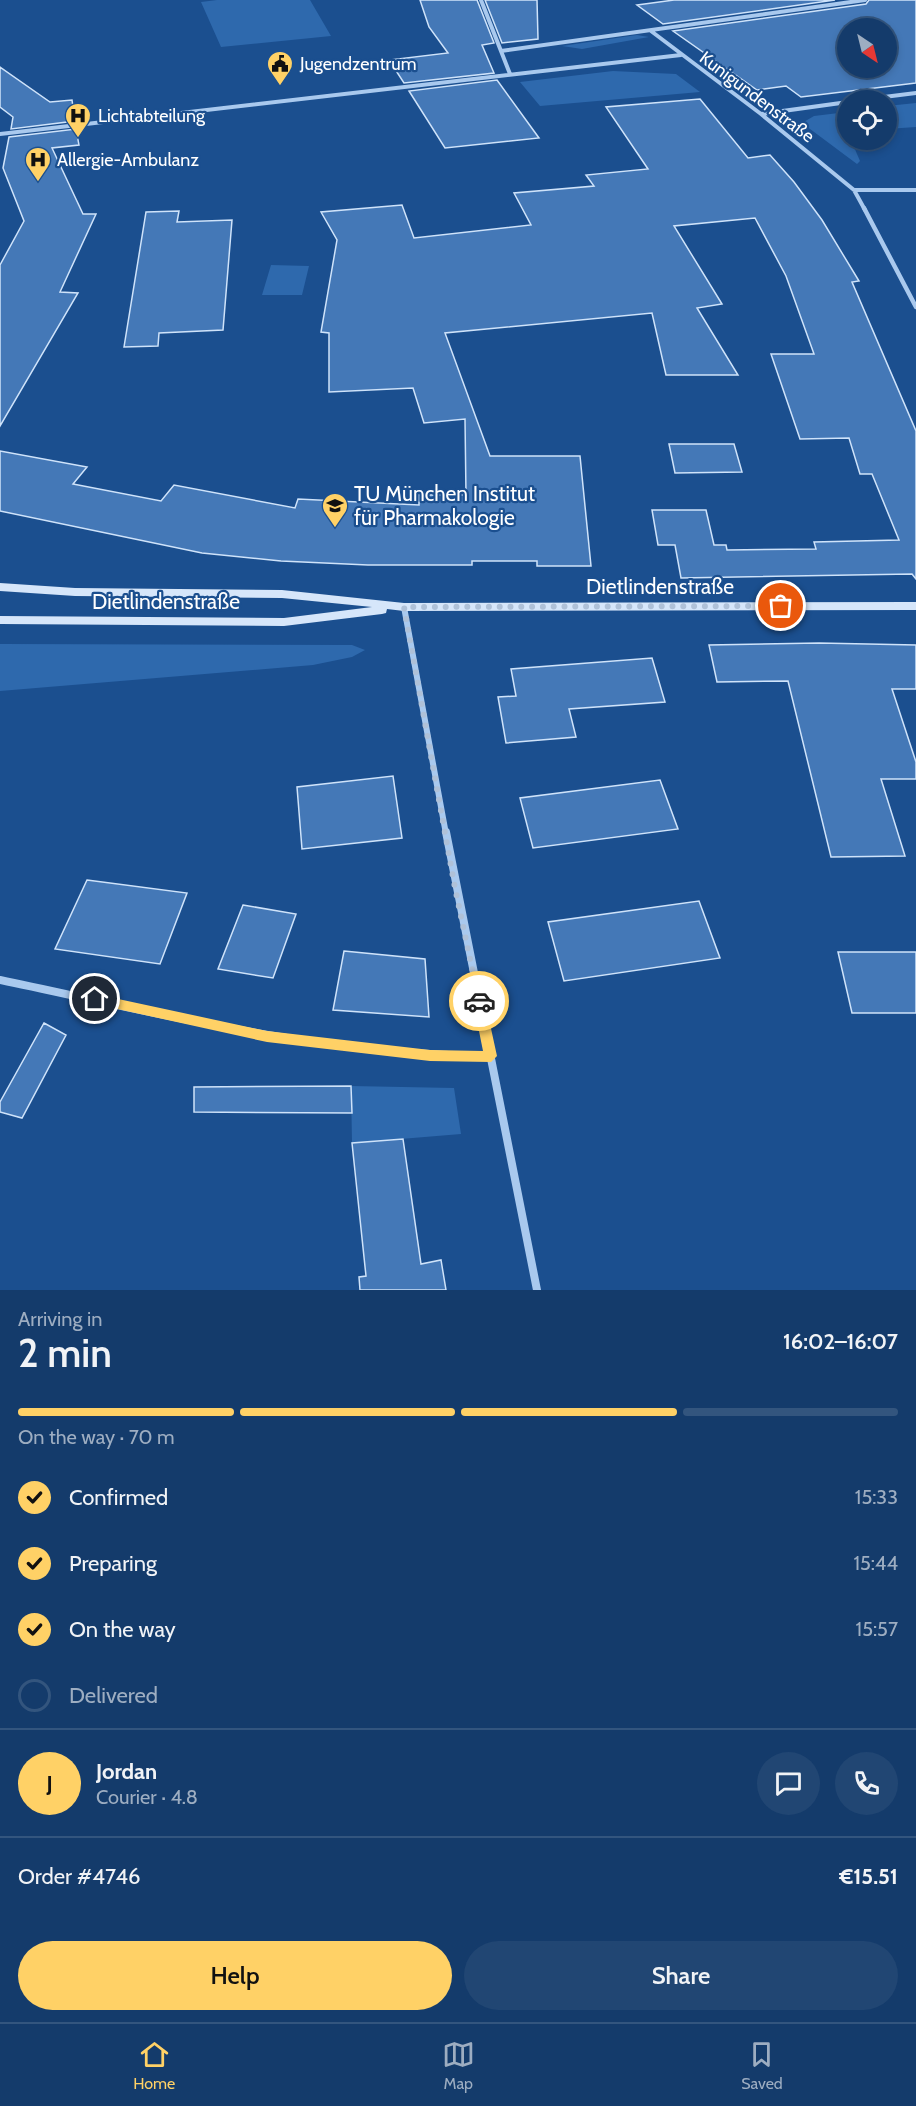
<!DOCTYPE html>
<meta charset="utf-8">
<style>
body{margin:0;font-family:Cabin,sans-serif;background:#214673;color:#f1f3f6;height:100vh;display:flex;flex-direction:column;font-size:22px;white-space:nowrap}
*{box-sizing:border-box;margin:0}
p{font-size:20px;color:#9dadc1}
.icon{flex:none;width:33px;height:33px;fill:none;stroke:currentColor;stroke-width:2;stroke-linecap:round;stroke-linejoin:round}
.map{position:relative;height:1290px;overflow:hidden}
.sheet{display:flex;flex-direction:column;background:#143b6b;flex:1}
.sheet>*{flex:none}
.needle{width:39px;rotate:145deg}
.tools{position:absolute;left:837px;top:18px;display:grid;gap:12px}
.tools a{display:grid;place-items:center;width:60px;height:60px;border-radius:50%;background:#143b6b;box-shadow:0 3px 9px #0003,0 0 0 2px #33557e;font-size:30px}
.pin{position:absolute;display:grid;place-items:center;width:51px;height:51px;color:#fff;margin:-26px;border:3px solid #fff;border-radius:50%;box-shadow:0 2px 6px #0007}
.courier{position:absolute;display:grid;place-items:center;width:60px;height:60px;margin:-30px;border:4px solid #ffd166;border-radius:50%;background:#fff;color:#222;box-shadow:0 2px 8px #0007}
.headline em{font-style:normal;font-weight:600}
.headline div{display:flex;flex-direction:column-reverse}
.headline{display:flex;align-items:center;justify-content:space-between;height:102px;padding:0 18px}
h1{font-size:39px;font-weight:600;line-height:45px}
.bar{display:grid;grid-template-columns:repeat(4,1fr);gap:9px 6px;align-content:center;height:72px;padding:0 18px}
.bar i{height:8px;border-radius:4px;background:#33557e}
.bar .selected{background:#ffd166}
.bar p{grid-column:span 4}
.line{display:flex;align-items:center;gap:15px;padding:0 18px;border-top:2px solid #33557e}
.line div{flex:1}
.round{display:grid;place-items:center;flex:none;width:63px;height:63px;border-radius:32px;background:#214673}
ol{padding:0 18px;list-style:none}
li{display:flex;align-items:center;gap:18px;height:66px}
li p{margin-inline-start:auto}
li .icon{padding:6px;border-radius:50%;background:#ffd166;color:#111;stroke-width:4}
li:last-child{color:#9dadc1}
li i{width:33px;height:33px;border:3px solid #33557e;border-radius:50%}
.action{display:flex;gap:12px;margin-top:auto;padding:12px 18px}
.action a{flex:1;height:69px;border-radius:36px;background:#ffd166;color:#111;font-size:24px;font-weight:600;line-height:69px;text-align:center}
.action a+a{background:#214673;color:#f1f3f6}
.tab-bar{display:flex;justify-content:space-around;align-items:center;height:84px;border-top:2px solid #33557e;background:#143b6b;font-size:16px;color:#9dadc1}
.tab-bar a{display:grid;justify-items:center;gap:3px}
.tab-bar .selected{color:#ffd166}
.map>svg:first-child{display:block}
.green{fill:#2e69ad}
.building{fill:#4478b7;stroke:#cfe3fa;stroke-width:1.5;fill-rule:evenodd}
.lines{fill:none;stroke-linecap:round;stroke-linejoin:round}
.street-far3{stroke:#a9c9ee;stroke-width:4}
.street-far2{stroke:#a9c9ee;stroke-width:4.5}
.street-far1{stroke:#a9c9ee;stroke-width:6}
.street{stroke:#a9c9ee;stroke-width:8}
.secondary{fill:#d6e6fa;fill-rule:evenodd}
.route{fill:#ffd166}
.done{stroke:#afc1d8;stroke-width:6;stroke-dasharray:0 10.8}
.labels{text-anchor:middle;stroke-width:4.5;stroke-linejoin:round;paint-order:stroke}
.far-poi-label{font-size:18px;fill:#fff;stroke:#1b4f8f;text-anchor:start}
.far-street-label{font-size:18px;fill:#fff;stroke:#1b4f8f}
.poi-label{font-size:21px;fill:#fff;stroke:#1b4f8f;text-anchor:start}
.street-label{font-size:21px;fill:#fff;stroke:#1b4f8f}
</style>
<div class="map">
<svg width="916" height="1290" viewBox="0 0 916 1290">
<rect width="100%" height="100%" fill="#1b4f8f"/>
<path class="green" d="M 217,0 L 310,0 L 331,36 L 221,47 L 201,2 Z
M 637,35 L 649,37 L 582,49 L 562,46 Z
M 613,71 L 676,74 L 700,92 L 540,106 L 520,82 Z
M 916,103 L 916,127 L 887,129 L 887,106 Z
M 847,112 L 848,140 L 851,140 L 860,161 L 857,164 L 802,123 L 814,116 Z
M 271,265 L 309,266 L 302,295 L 262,295 Z
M 0,644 L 352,645 L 365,650 L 352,657 L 313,665 L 0,691 Z
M 351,1086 L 454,1088 L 461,1134 L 352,1143 Z"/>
<path class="building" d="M 420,0 L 477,0 L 494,43 L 482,45 L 494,73 L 404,83 L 389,60 L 448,53 L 429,27 Z
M 485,0 L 537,0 L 538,39 L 502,43 Z
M 674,0 L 835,0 L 663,24 L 637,5 Z
M 869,0 L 916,0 L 916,83 L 801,97 L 786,86 L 757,90 L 673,31 L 866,4 ZM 848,28 L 886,28 L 886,68 L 848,68 Z
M 0,67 L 50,102 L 72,100 L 75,121 L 11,129 L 13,117 L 0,107 Z
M 497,80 L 539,138 L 445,148 L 409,91 Z
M 700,99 L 748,158 L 770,155 L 794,182 L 822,220 L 859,281 L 852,282 L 916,431 L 916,579 L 912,574 L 681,578 L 675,545 L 658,545 L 652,510 L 706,510 L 714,545 L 726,545 L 727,550 L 816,549 L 814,542 L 899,540 L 872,474 L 860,474 L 849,438 L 800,439 L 771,354 L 814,354 L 786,276 L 755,218 L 674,226 L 722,304 L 697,308 L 738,375 L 666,375 L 652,313 L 445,333 L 490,456 L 580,456 L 591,566 L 537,566 L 537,561 L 472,561 L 472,565 L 368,565 L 281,561 L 202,553 L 0,511 L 0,451 L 87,467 L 73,484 L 161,501 L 174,485 L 295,508 L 298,499 L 419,505 L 419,495 L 466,495 L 465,419 L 424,423 L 413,388 L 329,392 L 329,333 L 321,332 L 337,240 L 321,212 L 402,205 L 414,238 L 531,225 L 514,193 L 594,186 L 586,175 L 648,169 L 606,107 Z
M 76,129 L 79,145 L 52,148 L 83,214 L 96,214 L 60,292 L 78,293 L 0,426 L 0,265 L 24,221 L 3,168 L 9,137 Z
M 179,211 L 177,222 L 232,220 L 223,330 L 159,333 L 158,346 L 124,347 L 146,212 Z
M 669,444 L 734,444 L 742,472 L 675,473 Z
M 819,643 L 916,645 L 916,689 L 892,689 L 916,762 L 916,779 L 881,779 L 905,856 L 831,857 L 788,681 L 717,682 L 709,645 Z
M 652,658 L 665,702 L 569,709 L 576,737 L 506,743 L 498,697 L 516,696 L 511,669 Z
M 393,776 L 402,838 L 302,849 L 297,787 Z
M 660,780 L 678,829 L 533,848 L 520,798 Z
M 87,880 L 187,893 L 160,964 L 55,949 Z
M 699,901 L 720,958 L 564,981 L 548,922 Z
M 243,905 L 296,914 L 273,978 L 218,969 Z
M 344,951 L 425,959 L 429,1017 L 333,1010 Z
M 838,952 L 916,952 L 916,1013 L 852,1013 Z
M 44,1023 L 66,1035 L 22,1118 L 0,1112 L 0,1102 Z
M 351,1086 L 352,1113 L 194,1112 L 194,1087 Z
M 403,1139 L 421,1264 L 441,1260 L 446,1290 L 360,1290 L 359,1277 L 366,1276 L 352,1143 Z"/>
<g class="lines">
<path class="street-far3" d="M 481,0 L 510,74
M 651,31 L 761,114 L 854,190 L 865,210
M 501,51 L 865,0
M 860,100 L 916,93
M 761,114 L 848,102
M 0,134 L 681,55
M 854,190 L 916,190"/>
<path class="street-far2" d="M 864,208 L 916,307"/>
<path class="street-far1" d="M 404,607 L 446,834"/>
<path class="street" d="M 446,832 L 537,1290
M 0,980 C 162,1014 325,1056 491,1056"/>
<path class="secondary" d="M 0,583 L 75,588 L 282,590 L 404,603 L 916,602 L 916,610 L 404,611 L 387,609 L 386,613 L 382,614 L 284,626 L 0,624 L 0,616 L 284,618 L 372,607 L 282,598 L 75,596 L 0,591 Z"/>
</g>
<path class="route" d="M 95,994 L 267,1031 L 430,1050 L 483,1051 L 473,1001 L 479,995 L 485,1001 L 497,1056 L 491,1062 L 430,1061 L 267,1042 L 95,1004 L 88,999 Z"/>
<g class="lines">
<path class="done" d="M 479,1001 L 455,888 L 404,607 L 781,606"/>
</g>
<defs>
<symbol id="civic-pin" viewBox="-11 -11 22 30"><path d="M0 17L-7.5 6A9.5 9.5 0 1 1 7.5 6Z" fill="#ffd166" stroke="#1b4f8f"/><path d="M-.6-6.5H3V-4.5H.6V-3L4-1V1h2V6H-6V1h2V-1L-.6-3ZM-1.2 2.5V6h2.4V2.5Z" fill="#111"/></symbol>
<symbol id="hospital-pin" viewBox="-11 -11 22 30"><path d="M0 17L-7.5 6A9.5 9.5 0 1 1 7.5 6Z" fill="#ffd166" stroke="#1b4f8f"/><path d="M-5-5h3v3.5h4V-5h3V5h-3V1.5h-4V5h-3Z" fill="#111"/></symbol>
<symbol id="university-pin" viewBox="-11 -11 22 30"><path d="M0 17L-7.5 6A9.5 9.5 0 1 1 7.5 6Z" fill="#ffd166" stroke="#1b4f8f"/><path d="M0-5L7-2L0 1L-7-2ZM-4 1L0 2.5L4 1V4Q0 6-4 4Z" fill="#111"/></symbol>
</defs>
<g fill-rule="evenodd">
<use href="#civic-pin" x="265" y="49" width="30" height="40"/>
<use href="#hospital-pin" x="63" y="101" width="30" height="40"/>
<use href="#hospital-pin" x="23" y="145" width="30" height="40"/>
<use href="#university-pin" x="320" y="491" width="30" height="40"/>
</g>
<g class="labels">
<g class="far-poi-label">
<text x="300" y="70">Jugendzentrum</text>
<text x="98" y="122">Lichtabteilung</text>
<text x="57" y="166">Allergie-Ambulanz</text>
</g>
<g class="far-street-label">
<text transform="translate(757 97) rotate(37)" y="6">Kunigundenstraße</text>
</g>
<g class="poi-label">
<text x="354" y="501">TU München Institut<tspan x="354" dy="24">für Pharmakologie</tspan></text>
</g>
<g class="street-label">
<text x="660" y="594">Dietlindenstraße</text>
<text x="166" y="609">Dietlindenstraße</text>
</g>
</g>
</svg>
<div class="tools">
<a><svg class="needle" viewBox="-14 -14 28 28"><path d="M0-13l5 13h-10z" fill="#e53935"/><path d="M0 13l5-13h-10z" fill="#9dadc1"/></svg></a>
<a><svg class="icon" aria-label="locate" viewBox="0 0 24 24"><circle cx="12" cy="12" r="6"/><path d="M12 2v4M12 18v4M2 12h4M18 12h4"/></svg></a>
</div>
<div class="pin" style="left:781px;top:606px;background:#ea580c"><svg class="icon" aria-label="bag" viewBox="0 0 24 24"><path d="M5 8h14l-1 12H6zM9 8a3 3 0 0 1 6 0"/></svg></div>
<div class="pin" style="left:95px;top:999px;background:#1f2937"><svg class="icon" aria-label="home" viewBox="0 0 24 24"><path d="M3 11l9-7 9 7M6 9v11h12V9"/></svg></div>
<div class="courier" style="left:479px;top:1001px"><svg class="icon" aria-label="car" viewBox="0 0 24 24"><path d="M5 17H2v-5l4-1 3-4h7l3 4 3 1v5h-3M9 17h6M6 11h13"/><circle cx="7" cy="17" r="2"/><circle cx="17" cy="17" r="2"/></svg></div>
</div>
<section class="sheet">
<div class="headline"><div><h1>2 min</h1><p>Arriving in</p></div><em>16:02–16:07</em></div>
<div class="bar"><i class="selected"></i><i class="selected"></i><i class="selected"></i><i></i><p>On the way · 70 m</p></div>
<ol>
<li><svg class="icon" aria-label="check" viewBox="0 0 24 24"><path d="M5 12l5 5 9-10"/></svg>Confirmed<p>15:33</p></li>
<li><svg class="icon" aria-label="check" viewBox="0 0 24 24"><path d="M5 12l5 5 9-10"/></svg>Preparing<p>15:44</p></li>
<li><svg class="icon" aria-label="check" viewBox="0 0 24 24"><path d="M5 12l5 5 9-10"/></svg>On the way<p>15:57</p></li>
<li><i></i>Delivered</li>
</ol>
<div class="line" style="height:108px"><b class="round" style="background:#ffd166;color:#111">J</b><div><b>Jordan</b><p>Courier · 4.8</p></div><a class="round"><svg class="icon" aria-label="chat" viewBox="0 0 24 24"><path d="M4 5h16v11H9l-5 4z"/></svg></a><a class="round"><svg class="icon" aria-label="phone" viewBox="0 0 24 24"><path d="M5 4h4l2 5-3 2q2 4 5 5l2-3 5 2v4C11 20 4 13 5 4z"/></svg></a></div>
<div class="line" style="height:78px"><div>Order #4746</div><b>€15.51</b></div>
<div class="action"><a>Help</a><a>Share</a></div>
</section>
<nav class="tab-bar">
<a class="selected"><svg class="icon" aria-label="home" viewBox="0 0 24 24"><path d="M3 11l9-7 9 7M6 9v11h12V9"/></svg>Home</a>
<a><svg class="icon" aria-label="map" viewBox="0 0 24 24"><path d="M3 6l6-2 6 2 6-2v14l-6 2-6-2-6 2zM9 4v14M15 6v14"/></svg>Map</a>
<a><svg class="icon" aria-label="saved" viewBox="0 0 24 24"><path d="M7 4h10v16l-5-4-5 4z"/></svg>Saved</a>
</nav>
